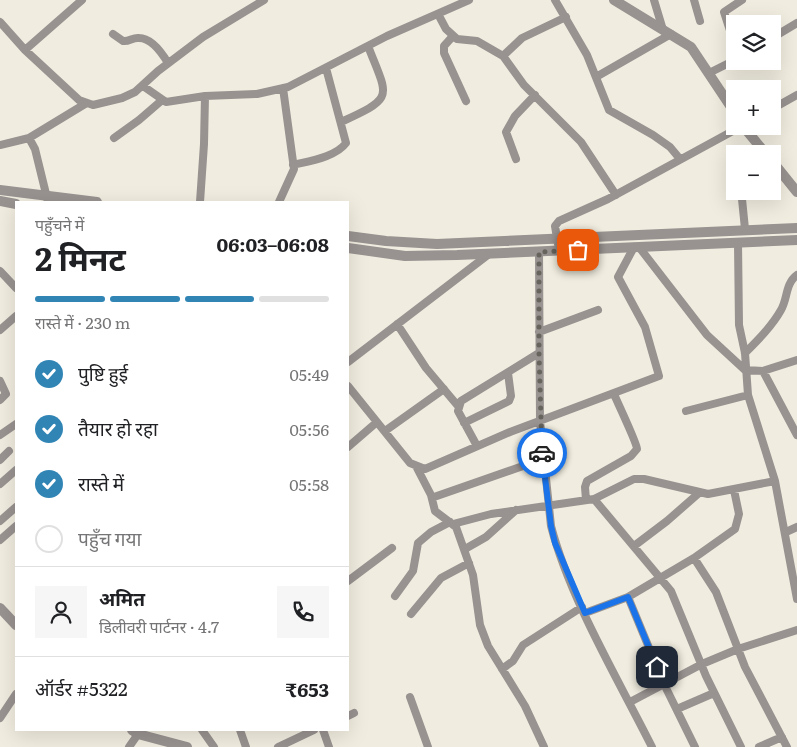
<!DOCTYPE html>
<html lang="hi">
<meta charset="utf-8">
<style>
body{margin:0;font-family:Literata,"Noto Sans Devanagari",serif;background:#f6f6f6;color:#202124;height:100vh;display:flex;flex-direction:column;font-size:19px;white-space:nowrap}
*{box-sizing:border-box;margin:0}
p{font-size:16px;color:#757577}
.icon{flex:none;width:28px;height:28px;fill:none;stroke:currentColor;stroke-width:2;stroke-linecap:round;stroke-linejoin:round}
.map{position:relative;flex:1;overflow:hidden}
.side{position:absolute;left:15px;top:201px;width:334px;height:530px;display:flex;flex-direction:column;background:#fff;border-radius:0px;box-shadow:0 5px 20px #0002}
.side>*{flex:none}
.controls{position:absolute;left:726px;top:15px;display:grid;gap:10px}
.controls a{display:grid;place-items:center;width:55px;height:55px;border-radius:0px;background:#fff;box-shadow:0 5px 20px #0002;font-size:25px}
.pin{position:absolute;display:grid;place-items:center;width:42px;height:42px;color:#fff;margin:-21px;border-radius:10px;box-shadow:0 2px 8px #0006}
.courier{position:absolute;display:grid;place-items:center;width:50px;height:50px;margin:-25px;border:4px solid #1a73e8;border-radius:50%;background:#fff;color:#222;box-shadow:0 1px 6px #0007}
.overview em{font-style:normal;font-weight:700}
.overview div{display:flex;flex-direction:column-reverse}
.overview{display:flex;align-items:center;justify-content:space-between;height:85px;padding:0 20px}
h1{font-size:32px;font-weight:700;line-height:38px}
.bar{display:grid;grid-template-columns:repeat(4,1fr);gap:8px 5px;align-content:center;height:60px;padding:0 20px}
.bar i{height:6px;border-radius:4px;background:#e0e0e0}
.bar .active{background:#3185b5}
.bar p{grid-column:span 4}
.line{display:flex;align-items:center;gap:12px;padding:0 20px;border-top:1px solid #e0e0e0}
.line div{flex:1}
.round{display:grid;place-items:center;flex:none;width:52px;height:52px;border-radius:0px;background:#f6f6f6}
ol{padding:0 20px;list-style:none}
li{display:flex;align-items:center;gap:15px;height:55px}
li p{margin-inline-start:auto}
li .icon{padding:5px;border-radius:50%;background:#3185b5;color:#fff;stroke-width:4}
li:last-child{color:#757577}
li i{width:28px;height:28px;border:2px solid #e0e0e0;border-radius:50%}
.map>svg:first-child{display:block}
.lines{fill:none;stroke-linecap:round;stroke-linejoin:round}
.minor{stroke:#989290;stroke-width:8}
.tertiary{stroke:#989290;stroke-width:10}
.done{stroke:#66645d;stroke-width:5;stroke-dasharray:0 9}
.route{stroke:#1a73e8;stroke-width:6}
</style>
<div class="map">
<svg width="797" height="747" viewBox="0 0 797 747">
<rect width="100%" height="100%" fill="#f0ecdf"/>
<g class="lines">
<path class="minor" d="M 555,0 L 587,55 L 609,110 L 653,135 L 670,147 L 680,159
M 654,0 L 663,30
M 694,0 L 700,21
M 438,14 L 446,29 L 457,39 L 477,41 L 503,56 L 524,85 L 581,142 L 616,195
M 0,22 L 25,50 L 79,100 L 93,105 L 122,98 L 135,92 L 158,71 L 203,37 L 264,0
M 113,34 L 123,41 C 129,42 133,37 139,38 C 152,38 162,53 168,63
M 453,36 L 444,46 L 444,53 L 466,101
M 772,38 L 797,23
M 735,46 L 724,12 L 742,0
M 25,50 L 82,0
M 503,56 L 522,38 L 566,17
M 709,73 L 735,60
M 596,77 L 671,34
M 143,86 L 166,102 L 205,96 L 257,94 L 288,87 L 387,36 L 469,0
M 772,109 L 797,95
M 341,122 C 396,97 388,98 368,46
M 29,138 L 35,149 L 48,202
M 114,138 L 139,120 L 161,101
M 0,145 L 29,138 L 85,104
M 516,159 L 506,132 L 515,116 L 535,95
M 293,165 C 309,161 336,157 346,143 L 326,68
M 745,191 L 742,199 L 745,229
M 200,202 L 204,144 L 205,96
M 279,202 L 294,169 L 283,88
M 738,243 L 739,325 L 745,353 L 748,395 L 775,481
M 558,244 L 555,226 L 559,221 L 608,199 L 742,126
M 639,247 L 707,335 L 745,370 L 763,371 L 797,360
M 539,251 L 540,421 L 551,526 C 570,599 618,679 652,747
M 0,271 L 16,288
M 397,324 L 426,368 L 458,406
M 0,330 L 16,316
M 539,332 L 598,310
M 745,353 C 758,340 772,326 781,310 C 788,298 785,284 797,275
M 348,362 L 489,254
M 763,371 L 797,435
M 0,381 L 6,394 L 0,400
M 348,386 L 410,463 L 425,469 L 510,432 L 659,376 L 645,327 L 618,277 L 634,247
M 686,411 L 748,395
M 464,423 L 509,401 L 511,396 L 508,373
M 385,431 L 444,389
M 0,435 L 16,424
M 477,446 L 458,411 L 461,401 L 539,353
M 348,447 L 377,422
M 0,460 L 9,451
M 417,468 L 431,495 L 434,497 L 543,459
M 0,484 L 16,470
M 431,495 L 435,511 L 456,527 L 473,575 L 480,625 L 488,646 L 525,706 L 544,747
M 594,499 L 671,591 L 706,676 L 741,747
M 586,500 L 585,487 L 587,481 L 631,456 L 637,449 C 637,443 618,404 614,394
M 0,521 L 16,507
M 453,524 L 491,514 L 594,499 L 634,479 L 644,479 L 708,494 L 775,481 L 797,599
M 786,532 L 797,527
M 0,540 L 16,526
M 634,546 L 667,521 L 699,493
M 465,549 L 486,537 L 516,510
M 694,558 L 716,592 L 745,667 L 787,747
M 348,581 L 392,548
M 395,596 L 413,571 L 418,543 L 431,532 L 450,522
M 628,597 L 664,684 L 695,747
M 585,613 L 628,597 L 694,558 L 735,529 L 739,514 L 734,490
M 411,614 L 441,578 L 469,563
M 502,669 L 513,661 L 523,645 L 582,607
M 410,697 L 428,747
M 630,702 L 702,664 L 738,649 L 797,630
M 677,709 L 714,693
M 348,716 L 354,713
M 0,718 L 16,694
M 202,730 L 214,747
M 240,730 L 246,747
M 323,730 L 329,747
M 129,747 L 138,734
M 278,747 L 314,730
M 759,747 L 782,737"/>
<path class="tertiary" d="M 614,0 L 691,47 L 735,113
M 743,126 L 766,154
M 772,161 L 797,192
M 0,190 L 97,202
M 0,201 L 16,204
M 348,236 L 386,241 L 437,244 L 797,228
M 348,248 L 405,256 L 457,255 L 797,240
M 0,608 L 16,625
M 132,730 L 138,734 L 187,747"/>
</g>
<g class="lines">
<path class="done" d="M 542,453 L 539,353 L 539,252 L 578,250"/>
<path class="route" d="M 542,453 L 551,526 L 555,543 L 585,613 L 628,597 L 657,667"/>
</g>
</svg>
<div class="controls">
<a><svg class="icon" aria-label="layers" viewBox="0 0 24 24"><path d="M12 4l9 5-9 5-9-5zM3 14l9 5 9-5"/></svg></a>
<a>+</a>
<a>−</a>
</div>
<div class="pin" style="left:578px;top:250px;background:#ea580c"><svg class="icon" aria-label="bag" viewBox="0 0 24 24"><path d="M5 8h14l-1 12H6zM9 8a3 3 0 0 1 6 0"/></svg></div>
<div class="pin" style="left:657px;top:667px;background:#1f2937"><svg class="icon" aria-label="home" viewBox="0 0 24 24"><path d="M3 11l9-7 9 7M6 9v11h12V9"/></svg></div>
<div class="courier" style="left:542px;top:453px"><svg class="icon" aria-label="car" viewBox="0 0 24 24"><path d="M5 17H2v-5l4-1 3-4h7l3 4 3 1v5h-3M9 17h6M6 11h13"/><circle cx="7" cy="17" r="2"/><circle cx="17" cy="17" r="2"/></svg></div>
<section class="side">
<div class="overview"><div><h1>2 मिनट</h1><p>पहुँचने में</p></div><em>06:03–06:08</em></div>
<div class="bar"><i class="active"></i><i class="active"></i><i class="active"></i><i></i><p>रास्ते में · 230 m</p></div>
<ol>
<li><svg class="icon" aria-label="check" viewBox="0 0 24 24"><path d="M5 12l5 5 9-10"/></svg>पुष्टि हुई<p>05:49</p></li>
<li><svg class="icon" aria-label="check" viewBox="0 0 24 24"><path d="M5 12l5 5 9-10"/></svg>तैयार हो रहा<p>05:56</p></li>
<li><svg class="icon" aria-label="check" viewBox="0 0 24 24"><path d="M5 12l5 5 9-10"/></svg>रास्ते में<p>05:58</p></li>
<li><i></i>पहुँच गया</li>
</ol>
<div class="line" style="height:90px"><a class="round"><svg class="icon" aria-label="person" viewBox="0 0 24 24"><circle cx="12" cy="8" r="4"/><path d="M4 21q1-7 8-7t8 7"/></svg></a><div><b>अमित</b><p>डिलीवरी पार्टनर · 4.7</p></div><a class="round"><svg class="icon" aria-label="phone" viewBox="0 0 24 24"><path d="M5 4h4l2 5-3 2q2 4 5 5l2-3 5 2v4C11 20 4 13 5 4z"/></svg></a></div>
<div class="line" style="height:65px"><div>ऑर्डर #5322</div><b>₹653</b></div>
</section>
</div>
